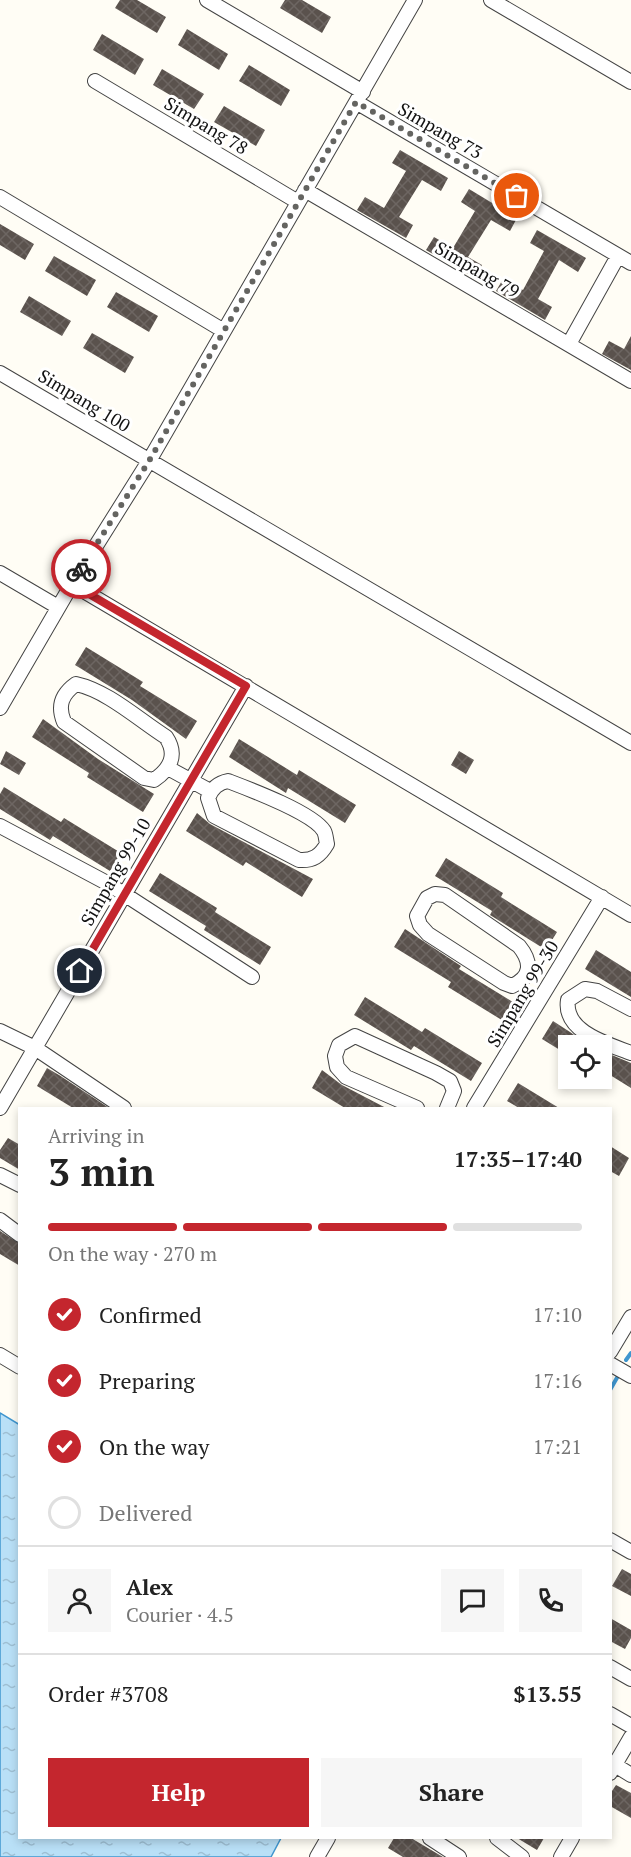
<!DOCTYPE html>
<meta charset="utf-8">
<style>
body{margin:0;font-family:"PT Serif",serif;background:#f6f6f6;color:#222;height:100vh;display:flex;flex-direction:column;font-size:22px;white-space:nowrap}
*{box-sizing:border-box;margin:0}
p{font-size:20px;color:#767676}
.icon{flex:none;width:33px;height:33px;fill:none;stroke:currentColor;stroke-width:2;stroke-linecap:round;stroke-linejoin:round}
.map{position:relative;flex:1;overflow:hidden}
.side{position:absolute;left:18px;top:1107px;width:594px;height:732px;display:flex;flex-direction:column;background:#fff;border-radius:0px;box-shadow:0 3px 9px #0003}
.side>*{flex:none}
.tools{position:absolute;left:558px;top:1035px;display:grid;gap:12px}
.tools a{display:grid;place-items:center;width:54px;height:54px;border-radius:0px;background:#fff;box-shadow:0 3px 9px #0003;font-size:30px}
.pin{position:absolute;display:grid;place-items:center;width:51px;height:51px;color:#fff;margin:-26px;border:3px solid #fff;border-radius:50%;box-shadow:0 2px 6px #0007}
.courier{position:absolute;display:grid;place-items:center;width:60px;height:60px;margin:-30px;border:4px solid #c4262e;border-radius:50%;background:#fff;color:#222;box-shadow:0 2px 8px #0007}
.head em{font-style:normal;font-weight:600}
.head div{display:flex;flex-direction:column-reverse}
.head{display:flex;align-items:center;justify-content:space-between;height:102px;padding:0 30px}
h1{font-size:39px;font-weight:600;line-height:45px}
.bar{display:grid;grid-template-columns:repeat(4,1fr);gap:9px 6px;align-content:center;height:72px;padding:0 30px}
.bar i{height:8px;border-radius:4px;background:#e0e0e0}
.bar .active{background:#c4262e}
.bar p{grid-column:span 4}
.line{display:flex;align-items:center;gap:15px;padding:0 30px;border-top:2px solid #e0e0e0}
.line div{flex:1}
.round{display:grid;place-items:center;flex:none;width:63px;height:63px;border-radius:0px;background:#f6f6f6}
ol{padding:0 30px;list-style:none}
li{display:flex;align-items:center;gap:18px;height:66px}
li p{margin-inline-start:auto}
li .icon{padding:6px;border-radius:50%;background:#c4262e;color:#fff;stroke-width:4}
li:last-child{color:#767676}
li i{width:33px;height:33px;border:3px solid #e0e0e0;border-radius:50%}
.action{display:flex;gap:12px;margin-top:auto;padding:12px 30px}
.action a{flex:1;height:69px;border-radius:0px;background:#c4262e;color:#fff;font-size:24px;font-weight:600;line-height:69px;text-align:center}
.action a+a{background:#f6f6f6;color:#222}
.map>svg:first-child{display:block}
.water{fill:url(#water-ripples);stroke:#3f96cf;stroke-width:1.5}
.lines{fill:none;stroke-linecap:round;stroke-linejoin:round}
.stream{stroke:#3f96cf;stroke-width:4}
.building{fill:url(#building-cross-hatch)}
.minor-casing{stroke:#444;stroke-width:16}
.minor{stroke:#fff;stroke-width:14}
.done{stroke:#646461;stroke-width:6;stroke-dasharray:0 10.8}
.route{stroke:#c4262e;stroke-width:8}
.labels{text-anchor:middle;stroke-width:6;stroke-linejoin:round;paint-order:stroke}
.street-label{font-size:18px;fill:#111;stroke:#fff}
</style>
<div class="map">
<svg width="631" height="1857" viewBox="0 0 631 1857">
<defs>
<pattern id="water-ripples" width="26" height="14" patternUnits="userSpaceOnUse" patternTransform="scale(1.5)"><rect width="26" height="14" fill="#b9e0f7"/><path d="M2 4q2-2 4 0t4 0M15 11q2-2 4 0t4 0" fill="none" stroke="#9ebfd3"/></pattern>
<pattern id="building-cross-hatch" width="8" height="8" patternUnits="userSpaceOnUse" patternTransform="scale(1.5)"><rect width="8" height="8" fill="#5a524d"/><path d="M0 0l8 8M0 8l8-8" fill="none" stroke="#6d6662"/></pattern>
</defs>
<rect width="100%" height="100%" fill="#fffdf5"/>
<path class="water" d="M 0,1413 L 20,1425 L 20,1838 L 281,1838 L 271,1857 L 0,1857 Z"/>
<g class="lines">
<path class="stream" d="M 626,1360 L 631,1353
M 610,1390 L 618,1376"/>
</g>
<path class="building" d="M 120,0 L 137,0 L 166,17 L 157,33 L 115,8 Z
M 285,0 L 302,0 L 331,17 L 322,33 L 280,8 Z
M 187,29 L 228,54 L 219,70 L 178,45 Z
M 102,34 L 144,59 L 135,75 L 93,50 Z
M 249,65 L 290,90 L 281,106 L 239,81 Z
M 162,69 L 204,94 L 194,109 L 153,85 Z
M 224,106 L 265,130 L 256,146 L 214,122 Z
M 400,150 L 448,178 L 441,191 L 422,180 L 399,217 L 413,225 L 406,238 L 357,210 L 365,197 L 384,208 L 406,171 L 392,163 Z
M 469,189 L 517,218 L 510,231 L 491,220 L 468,257 L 482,265 L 475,278 L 426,250 L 434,237 L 453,248 L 475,211 L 461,202 Z
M 0,224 L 34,244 L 25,260 L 0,245 Z
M 537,230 L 586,258 L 578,272 L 559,260 L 538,299 L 552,307 L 545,320 L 496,291 L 503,279 L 523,290 L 544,251 L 530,243 Z
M 54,256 L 96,280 L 87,296 L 45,271 Z
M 116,292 L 158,316 L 149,332 L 107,307 Z
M 29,296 L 71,321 L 62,336 L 20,312 Z
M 92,333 L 134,357 L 125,373 L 83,348 Z
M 631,336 L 631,370 L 602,354 L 609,341 L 624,349 Z
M 86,647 L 143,682 L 140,686 L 197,721 L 186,739 L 132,700 L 75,665 Z
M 43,719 L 98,759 L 154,794 L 143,812 L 87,777 L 89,773 L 32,737 Z
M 239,739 L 297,775 L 299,770 L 356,805 L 345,823 L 288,788 L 286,793 L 229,757 Z
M 6,751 L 26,763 L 19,775 L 0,764 Z
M 459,751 L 474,760 L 466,774 L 451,765 Z
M 4,787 L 61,822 L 64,818 L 121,853 L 110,871 L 53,836 L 50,840 L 0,809 L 0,794 Z
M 197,813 L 210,824 L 313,879 L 302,897 L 246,862 L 243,866 L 186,831 Z
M 446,858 L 503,893 L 501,897 L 557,932 L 546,950 L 490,915 L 492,911 L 435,876 Z
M 160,873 L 217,908 L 215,912 L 271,947 L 260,965 L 204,930 L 206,926 L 149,891 Z
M 405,929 L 461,966 L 459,969 L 516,1004 L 505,1022 L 448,987 L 451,982 L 394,947 Z
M 596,950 L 631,972 L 631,997 L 585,969 Z
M 365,997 L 422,1032 L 425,1028 L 482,1063 L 471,1081 L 414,1046 L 411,1050 L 354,1015 Z
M 553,1021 L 570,1032 L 589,1046 L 568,1046 L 568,1055 L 542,1039 Z
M 602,1051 L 631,1063 L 631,1088 L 602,1070 Z
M 47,1068 L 59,1075 L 109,1108 L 73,1108 L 37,1086 Z
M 322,1070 L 342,1085 L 386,1108 L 345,1108 L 312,1088 Z
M 518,1083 L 559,1108 L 519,1108 L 507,1101 Z
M 8,1138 L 20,1145 L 20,1170 L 0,1158 L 0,1150 Z
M 610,1146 L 629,1158 L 619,1176 L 610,1171 Z
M 0,1231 L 20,1244 L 20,1266 L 0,1254 Z
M 622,1569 L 631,1574 L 631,1596 L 612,1586 Z
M 610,1618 L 631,1630 L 631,1638 L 625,1649 L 610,1641 Z
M 616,1785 L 631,1793 L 631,1818 L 610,1806 L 610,1794 Z
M 394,1838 L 411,1838 L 443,1857 L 403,1857 L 388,1848 Z
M 517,1838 L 544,1838 L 537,1850 Z"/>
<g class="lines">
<defs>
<path id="minor" d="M 207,0 L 363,92
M 491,0 L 631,82
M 95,81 L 298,202
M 356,102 L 631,263
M 305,190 L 631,381
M 0,197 L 224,331
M 569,344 L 618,256
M 0,373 L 631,743
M 0,573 L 58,607
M 72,584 L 631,915
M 76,684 C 108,691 139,720 166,737 C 178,755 170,769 154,780 L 144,778 L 64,722 C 57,705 62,694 76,684 Z
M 0,708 L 72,584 L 149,461 L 415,0
M 168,768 L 210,791
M 228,781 C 249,789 313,813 324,831 C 326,835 326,840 327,844 C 320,856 313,861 299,860 L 214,816 L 208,798 C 212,788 218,783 228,781 Z
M 0,826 L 107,883 L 252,977
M 435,894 L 445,895 L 519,946 C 532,962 532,977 512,986 L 504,983 L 428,934 L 420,925 L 417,916 L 427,898 Z
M 631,1009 L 597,991 L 585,989 L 568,1000 C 563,1032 608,1044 631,1053
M 0,1031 L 35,1048 L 124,1108
M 0,1108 L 246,686
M 417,1108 L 346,1077 L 337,1067 L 335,1056 L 339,1045 L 355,1036 L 436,1073 L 450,1081 L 454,1091 L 447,1108
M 474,1108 L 602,897
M 0,1175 L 20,1185
M 0,1220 L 20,1235
M 610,1352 L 631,1317
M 0,1355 L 20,1367
M 610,1364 L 631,1376
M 610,1540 L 631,1552
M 610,1667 L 631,1679
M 610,1714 L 631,1726
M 610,1762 L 631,1775
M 610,1773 L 631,1737
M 430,1838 L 459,1857
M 497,1838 L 522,1857
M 317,1857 L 328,1838
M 561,1857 L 572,1838"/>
</defs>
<use href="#minor" class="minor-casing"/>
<use href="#minor" class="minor"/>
</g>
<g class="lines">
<path class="done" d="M 81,569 L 149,461 L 356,102 L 517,196"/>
<path class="route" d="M 80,971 L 246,686 L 72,584 L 81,569"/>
</g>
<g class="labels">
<g class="street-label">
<text transform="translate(206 126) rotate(31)" y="6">Simpang 78</text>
<text transform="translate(440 131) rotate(30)" y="6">Simpang 73</text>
<text transform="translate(477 270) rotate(30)" y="6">Simpang 79</text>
<text transform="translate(84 401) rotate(31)" y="6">Simpang 100</text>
<text transform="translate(116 872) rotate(-60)" y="6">Simpang 99-10</text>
<text transform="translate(523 994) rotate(-59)" y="6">Simpang 99-30</text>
</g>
</g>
</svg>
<div class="tools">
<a><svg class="icon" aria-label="locate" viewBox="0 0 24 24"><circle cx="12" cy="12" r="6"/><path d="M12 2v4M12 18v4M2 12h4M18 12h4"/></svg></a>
</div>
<div class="pin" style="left:517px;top:196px;background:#ea580c"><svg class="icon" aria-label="bag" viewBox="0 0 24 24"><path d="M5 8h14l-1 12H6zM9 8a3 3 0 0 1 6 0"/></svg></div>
<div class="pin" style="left:80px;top:971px;background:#1f2937"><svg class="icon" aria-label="home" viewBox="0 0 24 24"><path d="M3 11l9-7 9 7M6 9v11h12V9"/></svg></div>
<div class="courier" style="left:81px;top:569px"><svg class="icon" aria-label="bike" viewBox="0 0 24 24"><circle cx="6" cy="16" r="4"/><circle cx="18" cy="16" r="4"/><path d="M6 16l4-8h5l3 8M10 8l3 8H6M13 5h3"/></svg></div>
<section class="side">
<div class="head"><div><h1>3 min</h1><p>Arriving in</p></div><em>17:35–17:40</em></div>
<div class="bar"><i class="active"></i><i class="active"></i><i class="active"></i><i></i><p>On the way · 270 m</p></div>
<ol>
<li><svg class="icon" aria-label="check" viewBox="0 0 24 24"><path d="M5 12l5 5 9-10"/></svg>Confirmed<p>17:10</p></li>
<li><svg class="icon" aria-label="check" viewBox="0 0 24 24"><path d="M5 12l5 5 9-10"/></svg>Preparing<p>17:16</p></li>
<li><svg class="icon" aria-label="check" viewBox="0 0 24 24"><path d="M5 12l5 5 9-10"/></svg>On the way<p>17:21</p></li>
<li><i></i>Delivered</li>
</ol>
<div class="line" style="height:108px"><a class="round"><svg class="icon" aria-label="person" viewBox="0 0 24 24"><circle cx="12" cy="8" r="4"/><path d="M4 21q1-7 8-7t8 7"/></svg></a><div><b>Alex</b><p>Courier · 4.5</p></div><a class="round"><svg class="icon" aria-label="chat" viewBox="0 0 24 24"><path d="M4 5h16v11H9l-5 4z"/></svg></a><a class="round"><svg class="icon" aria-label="phone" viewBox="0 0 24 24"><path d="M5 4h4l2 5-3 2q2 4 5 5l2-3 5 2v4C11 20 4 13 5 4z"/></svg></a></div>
<div class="line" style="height:78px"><div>Order #3708</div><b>$13.55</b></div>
<div class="action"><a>Help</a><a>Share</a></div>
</section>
</div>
